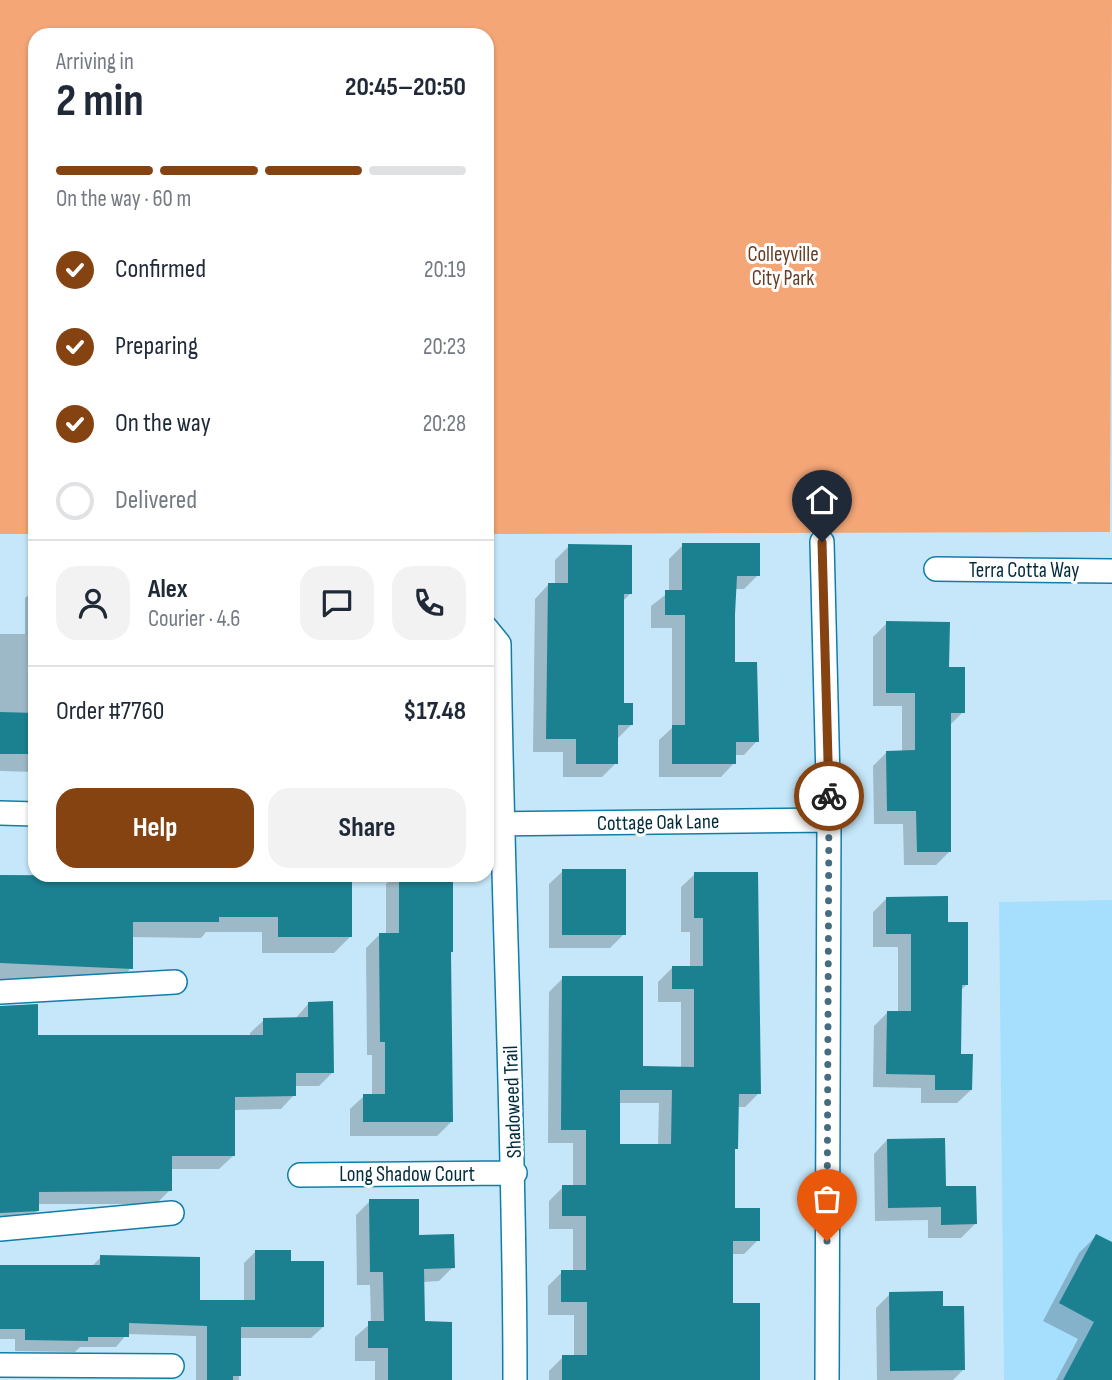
<!DOCTYPE html>
<meta charset="utf-8">
<style>
body{margin:0;font-family:"Sofia Sans Condensed",sans-serif;background:#f2f2f3;color:#1f2937;height:100vh;display:flex;flex-direction:column;font-size:26px;white-space:nowrap}
*{box-sizing:border-box;margin:0}
p{font-size:23px;color:#747a83}
.icon{flex:none;width:38px;height:38px;fill:none;stroke:currentColor;stroke-width:2;stroke-linecap:round;stroke-linejoin:round}
.map{position:relative;flex:1;overflow:hidden}
.panel{position:absolute;left:28px;top:28px;width:466px;height:854px;display:flex;flex-direction:column;background:#fff;border-radius:21px;box-shadow:0 2px 5px #0004}
.panel>*{flex:none}
.pin{position:absolute;display:grid;place-items:center;width:60px;height:60px;color:#fff;margin:-72px -30px;border-radius:50% 50% 50% 0;rotate:-45deg;box-shadow:0 0 7px #0007}
.pin .icon{rotate:45deg}
.courier{position:absolute;display:grid;place-items:center;width:70px;height:70px;margin:-35px;border:5px solid #854312;border-radius:50%;background:#fff;color:#222;box-shadow:0 2px 9px #0007}
.headline em{font-style:normal;font-weight:700}
.headline div{display:flex;flex-direction:column-reverse}
.headline{display:flex;align-items:center;justify-content:space-between;height:119px;padding:0 28px}
h1{font-size:46px;font-weight:700;line-height:52px}
.bar{display:grid;grid-template-columns:repeat(4,1fr);gap:10px 7px;align-content:center;height:84px;padding:0 28px}
.bar i{height:9px;border-radius:5px;background:#e0e1e3}
.bar .current{background:#854312}
.bar p{grid-column:span 4}
.line{display:flex;align-items:center;gap:18px;padding:0 28px;border-top:2px solid #e0e1e3}
.line div{flex:1}
.round{display:grid;place-items:center;flex:none;width:74px;height:74px;border-radius:21px;background:#f2f2f3}
ol{padding:0 28px;list-style:none}
li{display:flex;align-items:center;gap:21px;height:77px}
li p{margin-inline-start:auto}
li .icon{padding:7px;border-radius:50%;background:#854312;color:#fff;stroke-width:4}
li:last-child{color:#747a83}
li i{width:38px;height:38px;border:4px solid #e0e1e3;border-radius:50%}
.cta{display:flex;gap:14px;margin-top:auto;padding:14px 28px}
.cta a{flex:1;height:80px;border-radius:21px;background:#854312;color:#fff;font-size:28px;font-weight:700;line-height:80px;text-align:center}
.cta a+a{background:#f2f2f3;color:#1f2937}
.map>svg:first-child{display:block}
.built{fill:#a6dffd}
.green{fill:#f4a677}
.shadow{fill:#0003;fill-rule:evenodd}
.building{fill:#1b8090;fill-rule:evenodd}
.lines{fill:none;stroke-linecap:round;stroke-linejoin:round}
.minor-casing{stroke:#107ea8;stroke-width:26}
.minor{stroke:#fff;stroke-width:23}
.done{stroke:#466d7f;stroke-width:7;stroke-dasharray:0 12.6}
.route{stroke:#854312;stroke-width:9}
.labels{text-anchor:middle;stroke-width:6;stroke-linejoin:round;paint-order:stroke}
.park-label{font-size:21px;fill:#683d23;stroke:#fff}
.street-label{font-size:21px;fill:#012c3e;stroke:#fff}
</style>
<div class="map">
<svg width="1112" height="1380" viewBox="0 0 1112 1380">
<rect width="100%" height="100%" fill="#c5e7f9"/>
<path class="built" d="M 1112,900 L 1112,1380 L 1004,1380 L 999,902 Z"/>
<path class="green" d="M 0,0 L 1112,0 L 1110,532 L 487,534 L 486,35 L 35,35 L 35,534 L 0,534 Z"/>
<path class="shadow" d="M 683,545 L 758,575 L 744,589 L 734,589 L 733,664 L 757,741 L 744,755 L 734,755 L 734,763 L 721,777 L 659,777 L 659,740 L 672,728 L 672,628 L 651,628 L 651,606 L 669,592 L 669,559 Z
M 569,546 L 630,594 L 622,602 L 622,704 L 631,725 L 616,740 L 616,763 L 602,777 L 563,777 L 563,752 L 533,752 L 535,599 L 548,585 L 555,585 L 555,560 Z
M 35,589 L 35,772 L 0,771 L 0,634 L 25,634 L 25,598 Z
M 887,623 L 948,669 L 963,712 L 949,726 L 950,851 L 936,865 L 904,865 L 903,824 L 874,824 L 873,766 L 887,752 L 902,752 L 902,706 L 873,706 L 873,637 Z
M 563,871 L 624,934 L 610,948 L 549,948 L 549,884 Z
M 695,874 L 759,1093 L 745,1107 L 737,1107 L 736,1148 L 733,1151 L 734,1210 L 758,1240 L 744,1254 L 731,1254 L 731,1304 L 758,1380 L 549,1380 L 549,1371 L 563,1357 L 574,1357 L 574,1315 L 548,1315 L 548,1286 L 562,1272 L 573,1272 L 573,1229 L 549,1229 L 549,1201 L 563,1187 L 573,1187 L 573,1143 L 548,1143 L 549,992 L 563,978 L 641,1067 L 681,1068 L 681,1002 L 658,1002 L 658,982 L 672,968 L 690,968 L 690,932 L 681,932 L 681,887 ZM 618,1103 L 659,1103 L 658,1145 L 618,1145 Z
M 395,875 L 452,875 L 452,952 L 449,954 L 451,1122 L 437,1136 L 350,1136 L 350,1109 L 364,1096 L 372,1096 L 372,1055 L 367,1055 L 366,948 L 380,934 L 386,934 L 386,884 Z
M 0,876 L 350,878 L 350,937 L 334,953 L 262,953 L 262,932 L 206,932 L 201,938 L 131,937 L 131,968 L 115,985 L 0,980 Z
M 886,899 L 946,924 L 966,985 L 960,991 L 959,1056 L 971,1090 L 957,1103 L 921,1103 L 921,1088 L 873,1087 L 874,1026 L 887,1013 L 898,1013 L 898,947 L 873,947 L 873,912 Z
M 309,1003 L 333,1072 L 319,1086 L 294,1086 L 294,1095 L 281,1109 L 233,1110 L 233,1156 L 219,1169 L 170,1169 L 170,1190 L 156,1204 L 37,1204 L 37,1211 L 23,1224 L 0,1225 L 0,1006 L 36,1006 L 36,1036 L 250,1037 L 250,1033 L 264,1020 L 295,1019 Z
M 887,1140 L 944,1188 L 975,1224 L 961,1238 L 928,1238 L 928,1220 L 875,1221 L 874,1154 Z
M 370,1201 L 453,1267 L 439,1281 L 423,1282 L 423,1323 L 450,1380 L 375,1380 L 375,1361 L 355,1361 L 355,1337 L 371,1323 L 370,1285 L 357,1285 L 356,1215 Z
M 1096,1236 L 1112,1244 L 1112,1380 L 1056,1380 L 1078,1339 L 1043,1321 L 1079,1253 Z
M 255,1252 L 290,1263 L 323,1327 L 311,1338 L 239,1338 L 239,1380 L 196,1380 L 196,1336 L 127,1334 L 116,1347 L 80,1347 L 75,1352 L 15,1351 L 15,1339 L 0,1339 L 0,1266 L 91,1267 L 101,1257 L 198,1301 L 244,1301 L 244,1263 Z
M 890,1294 L 963,1370 L 953,1380 L 877,1380 L 876,1308 Z"/>
<path class="building" d="M 682,543 L 760,543 L 760,576 L 737,576 L 735,614 L 735,662 L 757,662 L 759,742 L 736,742 L 736,764 L 672,764 L 672,725 L 685,725 L 685,615 L 665,615 L 665,590 L 682,590 Z
M 568,544 L 632,545 L 632,594 L 624,594 L 624,703 L 633,703 L 633,725 L 618,725 L 618,764 L 576,764 L 576,739 L 546,739 L 548,583 L 568,583 Z
M 886,621 L 950,622 L 949,667 L 965,667 L 965,713 L 951,713 L 951,852 L 917,852 L 916,811 L 887,811 L 886,751 L 915,750 L 915,693 L 886,693 Z
M 0,712 L 35,713 L 35,754 L 0,754 Z
M 562,869 L 626,869 L 626,935 L 562,935 Z
M 694,872 L 758,872 L 761,1094 L 739,1094 L 738,1149 L 735,1149 L 735,1208 L 760,1208 L 760,1241 L 733,1241 L 733,1303 L 760,1303 L 760,1380 L 562,1380 L 562,1355 L 587,1355 L 587,1302 L 561,1302 L 561,1270 L 586,1270 L 586,1216 L 562,1216 L 562,1185 L 586,1185 L 586,1130 L 561,1130 L 562,976 L 643,976 L 643,1066 L 694,1067 L 694,989 L 672,989 L 672,966 L 703,966 L 703,918 L 694,918 ZM 620,1090 L 672,1090 L 671,1144 L 620,1144 Z
M 0,875 L 352,877 L 352,937 L 278,937 L 278,917 L 219,917 L 219,922 L 133,922 L 133,969 L 0,963 Z
M 399,875 L 453,875 L 453,952 L 451,952 L 453,1122 L 363,1122 L 363,1094 L 385,1094 L 385,1042 L 380,1042 L 379,933 L 399,933 Z
M 948,896 L 948,922 L 968,922 L 968,985 L 962,985 L 961,1054 L 973,1054 L 972,1090 L 935,1090 L 935,1075 L 886,1074 L 887,1011 L 911,1011 L 911,934 L 886,934 L 886,897 Z
M 333,1001 L 334,1073 L 296,1073 L 296,1096 L 235,1097 L 235,1156 L 172,1156 L 172,1191 L 39,1192 L 39,1211 L 0,1213 L 0,1006 L 38,1004 L 38,1035 L 263,1035 L 263,1018 L 308,1017 L 308,1002 Z
M 945,1138 L 946,1186 L 976,1186 L 977,1224 L 941,1225 L 941,1207 L 888,1208 L 887,1139 Z
M 369,1199 L 419,1199 L 419,1235 L 454,1234 L 455,1268 L 424,1269 L 425,1321 L 452,1322 L 452,1380 L 388,1380 L 388,1348 L 368,1348 L 368,1321 L 384,1321 L 383,1272 L 370,1272 Z
M 1096,1234 L 1112,1242 L 1112,1380 L 1063,1380 L 1094,1322 L 1059,1303 Z
M 255,1250 L 291,1250 L 291,1261 L 324,1261 L 324,1327 L 241,1327 L 241,1376 L 233,1376 L 233,1380 L 207,1380 L 207,1326 L 129,1323 L 129,1337 L 88,1337 L 88,1341 L 25,1340 L 25,1329 L 0,1329 L 0,1265 L 100,1265 L 100,1255 L 200,1257 L 200,1300 L 255,1300 Z
M 943,1291 L 943,1306 L 964,1306 L 965,1370 L 890,1371 L 889,1292 Z"/>
<g class="lines">
<defs>
<path id="minor" d="M 822,542 L 829,820 L 827,1380
M 936,569 L 1112,571
M 486,628 L 499,644 C 502,890 515,1135 515,1380
M 0,813 L 35,814
M 486,824 L 829,820
M 0,992 L 175,982
M 300,1175 L 515,1173
M 0,1229 L 172,1213
M 0,1365 L 172,1366"/>
</defs>
<use href="#minor" class="minor-casing"/>
<use href="#minor" class="minor"/>
</g>
<g class="lines">
<path class="done" d="M 827,1241 L 829,796"/>
<path class="route" d="M 822,542 L 829,796"/>
</g>
<g class="labels">
<g class="park-label">
<text x="783" y="261">Colleyville<tspan x="783" dy="24">City Park</tspan></text>
</g>
<g class="street-label">
<text x="1024" y="577">Terra Cotta Way</text>
<text transform="translate(658 822) rotate(-1)" y="7">Cottage Oak Lane</text>
<text transform="translate(512 1102) rotate(-92)" y="7">Shadoweed Trail</text>
<text x="407" y="1181">Long Shadow Court</text>
</g>
</g>
</svg>
<div class="pin" style="left:827px;top:1241px;background:#ea580c"><svg class="icon" aria-label="bag" viewBox="0 0 24 24"><path d="M5 8h14l-1 12H6zM9 8a3 3 0 0 1 6 0"/></svg></div>
<div class="pin" style="left:822px;top:542px;background:#1f2937"><svg class="icon" aria-label="home" viewBox="0 0 24 24"><path d="M3 11l9-7 9 7M6 9v11h12V9"/></svg></div>
<div class="courier" style="left:829px;top:796px"><svg class="icon" aria-label="bike" viewBox="0 0 24 24"><circle cx="6" cy="16" r="4"/><circle cx="18" cy="16" r="4"/><path d="M6 16l4-8h5l3 8M10 8l3 8H6M13 5h3"/></svg></div>
<section class="panel">
<div class="headline"><div><h1>2 min</h1><p>Arriving in</p></div><em>20:45–20:50</em></div>
<div class="bar"><i class="current"></i><i class="current"></i><i class="current"></i><i></i><p>On the way · 60 m</p></div>
<ol>
<li><svg class="icon" aria-label="check" viewBox="0 0 24 24"><path d="M5 12l5 5 9-10"/></svg>Confirmed<p>20:19</p></li>
<li><svg class="icon" aria-label="check" viewBox="0 0 24 24"><path d="M5 12l5 5 9-10"/></svg>Preparing<p>20:23</p></li>
<li><svg class="icon" aria-label="check" viewBox="0 0 24 24"><path d="M5 12l5 5 9-10"/></svg>On the way<p>20:28</p></li>
<li><i></i>Delivered</li>
</ol>
<div class="line" style="height:126px"><a class="round"><svg class="icon" aria-label="person" viewBox="0 0 24 24"><circle cx="12" cy="8" r="4"/><path d="M4 21q1-7 8-7t8 7"/></svg></a><div><b>Alex</b><p>Courier · 4.6</p></div><a class="round"><svg class="icon" aria-label="chat" viewBox="0 0 24 24"><path d="M4 5h16v11H9l-5 4z"/></svg></a><a class="round"><svg class="icon" aria-label="phone" viewBox="0 0 24 24"><path d="M5 4h4l2 5-3 2q2 4 5 5l2-3 5 2v4C11 20 4 13 5 4z"/></svg></a></div>
<div class="line" style="height:91px"><div>Order #7760</div><b>$17.48</b></div>
<div class="cta"><a>Help</a><a>Share</a></div>
</section>
</div>
